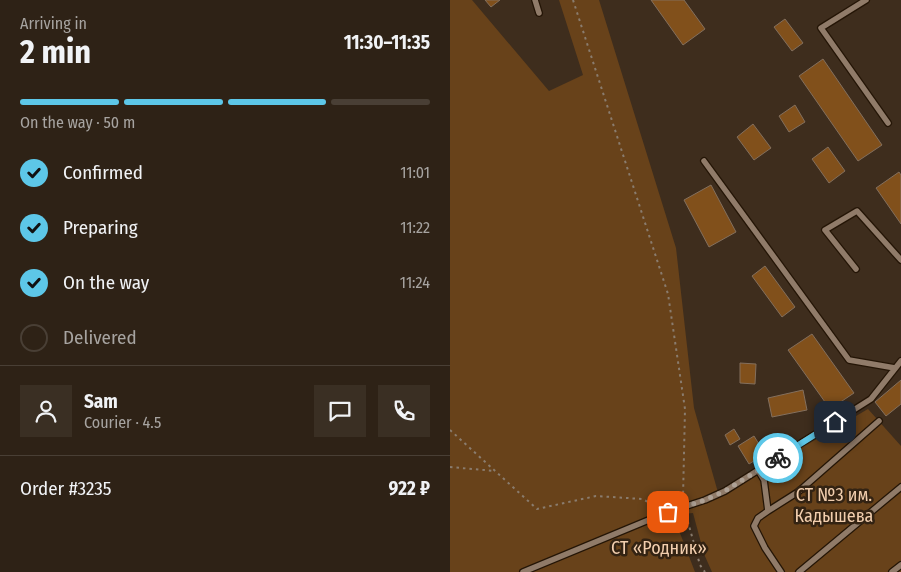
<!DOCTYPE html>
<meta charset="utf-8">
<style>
body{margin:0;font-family:"Fira Sans Condensed",sans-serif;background:#3a2f23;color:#f1f3f6;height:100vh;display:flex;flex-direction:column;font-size:19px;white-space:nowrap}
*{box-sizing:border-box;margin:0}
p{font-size:16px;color:#a7a4a1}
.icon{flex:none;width:28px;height:28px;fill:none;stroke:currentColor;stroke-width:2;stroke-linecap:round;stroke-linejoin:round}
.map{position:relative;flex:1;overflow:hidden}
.details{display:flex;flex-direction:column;background:#2e2216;width:450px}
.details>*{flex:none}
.pin{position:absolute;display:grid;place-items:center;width:42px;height:42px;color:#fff;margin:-21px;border-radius:10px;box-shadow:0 2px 8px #0006}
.courier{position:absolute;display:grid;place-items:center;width:50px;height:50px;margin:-25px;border:4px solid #5dc7e8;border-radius:50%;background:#fff;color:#222;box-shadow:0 1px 6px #0007}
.summary em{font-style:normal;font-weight:700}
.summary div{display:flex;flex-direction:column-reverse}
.summary{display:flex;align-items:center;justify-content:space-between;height:85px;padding:0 20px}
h1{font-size:32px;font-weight:700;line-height:38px}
.bar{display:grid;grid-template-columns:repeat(4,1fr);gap:8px 5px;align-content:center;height:60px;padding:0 20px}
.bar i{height:6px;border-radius:4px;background:#493f35}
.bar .current{background:#5dc7e8}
.bar p{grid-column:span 4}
.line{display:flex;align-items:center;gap:12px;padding:0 20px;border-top:1px solid #493f35}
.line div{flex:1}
.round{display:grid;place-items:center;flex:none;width:52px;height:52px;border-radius:0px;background:#3a2f23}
ol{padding:0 20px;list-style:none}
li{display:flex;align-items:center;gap:15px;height:55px}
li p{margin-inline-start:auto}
li .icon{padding:5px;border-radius:50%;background:#5dc7e8;color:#111;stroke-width:4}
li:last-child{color:#a7a4a1}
li i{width:28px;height:28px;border:2px solid #493f35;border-radius:50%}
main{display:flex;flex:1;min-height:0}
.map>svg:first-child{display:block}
.green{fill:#68421a}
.building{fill:#81501b;stroke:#836f5d}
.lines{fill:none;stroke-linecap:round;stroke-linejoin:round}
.lane-casing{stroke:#241506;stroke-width:8}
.path{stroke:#8a7c6e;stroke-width:2;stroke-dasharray:2.5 4;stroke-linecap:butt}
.lane{stroke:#907b69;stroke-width:5.5}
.done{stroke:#aea195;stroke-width:5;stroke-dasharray:0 9}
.route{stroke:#5dc7e8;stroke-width:6}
.labels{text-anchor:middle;stroke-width:5;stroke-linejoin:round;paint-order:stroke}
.park-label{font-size:18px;fill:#f2ceae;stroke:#332313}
</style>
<main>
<section class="details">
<div class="summary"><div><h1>2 min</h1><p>Arriving in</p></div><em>11:30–11:35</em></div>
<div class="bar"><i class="current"></i><i class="current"></i><i class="current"></i><i></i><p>On the way · 50 m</p></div>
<ol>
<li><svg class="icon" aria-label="check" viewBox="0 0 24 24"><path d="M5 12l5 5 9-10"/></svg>Confirmed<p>11:01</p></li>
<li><svg class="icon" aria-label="check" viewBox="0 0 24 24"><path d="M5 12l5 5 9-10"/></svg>Preparing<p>11:22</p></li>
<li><svg class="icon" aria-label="check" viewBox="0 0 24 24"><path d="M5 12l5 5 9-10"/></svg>On the way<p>11:24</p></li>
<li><i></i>Delivered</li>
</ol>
<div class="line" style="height:90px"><a class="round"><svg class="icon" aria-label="person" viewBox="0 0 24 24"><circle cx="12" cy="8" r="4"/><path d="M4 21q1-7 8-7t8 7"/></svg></a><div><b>Sam</b><p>Courier · 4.5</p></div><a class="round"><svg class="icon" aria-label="chat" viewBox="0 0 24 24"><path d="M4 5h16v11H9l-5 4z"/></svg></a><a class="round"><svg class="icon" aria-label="phone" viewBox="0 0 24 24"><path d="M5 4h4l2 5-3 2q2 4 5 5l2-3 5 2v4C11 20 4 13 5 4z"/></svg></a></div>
<div class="line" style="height:65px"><div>Order #3235</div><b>922 ₽</b></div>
</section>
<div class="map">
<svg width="451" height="572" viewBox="0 0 451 572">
<rect width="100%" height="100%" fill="#3e2d1d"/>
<path class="green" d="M 0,0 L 22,0 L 99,91 L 133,75 L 109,0 L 149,0 L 226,248 L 244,408 L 269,496 L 418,409 L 451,446 L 451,572 L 262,572 L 254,554 L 243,513 L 223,515 L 245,572 L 0,572 Z"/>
<path class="building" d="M 35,0 L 50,0 L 41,7 Z
M 201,0 L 234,0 L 255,29 L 233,45 Z
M 335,19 L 353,43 L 342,51 L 324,27 Z
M 373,59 L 432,145 L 408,161 L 349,76 Z
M 345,105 L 355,122 L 339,132 L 329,116 Z
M 303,124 L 321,148 L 304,160 L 287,137 Z
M 378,147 L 395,171 L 379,183 L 362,159 Z
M 449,172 L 451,175 L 451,224 L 426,188 Z
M 261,185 L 286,232 L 259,247 L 234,200 Z
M 315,266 L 345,307 L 332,317 L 302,276 Z
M 362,334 L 404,393 L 380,409 L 338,350 Z
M 290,363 L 306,364 L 305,384 L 290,383 Z
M 451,380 L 451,404 L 436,416 L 425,402 Z
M 353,390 L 357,410 L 322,417 L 318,398 Z
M 284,429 L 290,439 L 280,445 L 275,435 Z
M 304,436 L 315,454 L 299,464 L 288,446 Z"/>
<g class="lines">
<defs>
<path id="lane" d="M 85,0 L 89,13
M 416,0 L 371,28 L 438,123
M 254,161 L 399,360 L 445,368
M 406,269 L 375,230 L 407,211 L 451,260
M 308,470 L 314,480 L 318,511 L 308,518 L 304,526 L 315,548 L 331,572
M 318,511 L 348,492 L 429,421
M 73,572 L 218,512 L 255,500 L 275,491 L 421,399 L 451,361
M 349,572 L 451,487
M 442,572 L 451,565"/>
</defs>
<use href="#lane" class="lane-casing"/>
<path class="path" d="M 123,0 L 218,294 L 235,409 L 233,498
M 0,430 L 87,509 L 146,496 L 192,499 L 209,507
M 0,467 L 45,471
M 236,515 L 250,565 L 255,572"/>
<use href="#lane" class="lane"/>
</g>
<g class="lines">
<path class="done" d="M 218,512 L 255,500 L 275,491 L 328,458"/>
<path class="route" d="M 328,458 L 385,422"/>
</g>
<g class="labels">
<g class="park-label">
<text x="384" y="501">СТ №3 им.<tspan x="384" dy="21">Кадышева</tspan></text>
<text x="209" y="554">СТ «Родник»</text>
</g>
</g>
</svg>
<div class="pin" style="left:218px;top:512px;background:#ea580c"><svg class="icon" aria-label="bag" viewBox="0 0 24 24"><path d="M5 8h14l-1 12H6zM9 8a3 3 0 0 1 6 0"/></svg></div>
<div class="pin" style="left:385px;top:422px;background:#1f2937"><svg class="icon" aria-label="home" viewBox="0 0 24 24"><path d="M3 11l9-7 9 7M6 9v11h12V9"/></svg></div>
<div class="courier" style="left:328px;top:458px"><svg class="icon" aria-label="bike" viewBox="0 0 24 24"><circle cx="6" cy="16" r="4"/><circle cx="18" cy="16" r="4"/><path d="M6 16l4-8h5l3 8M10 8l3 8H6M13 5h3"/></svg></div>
</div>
</main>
